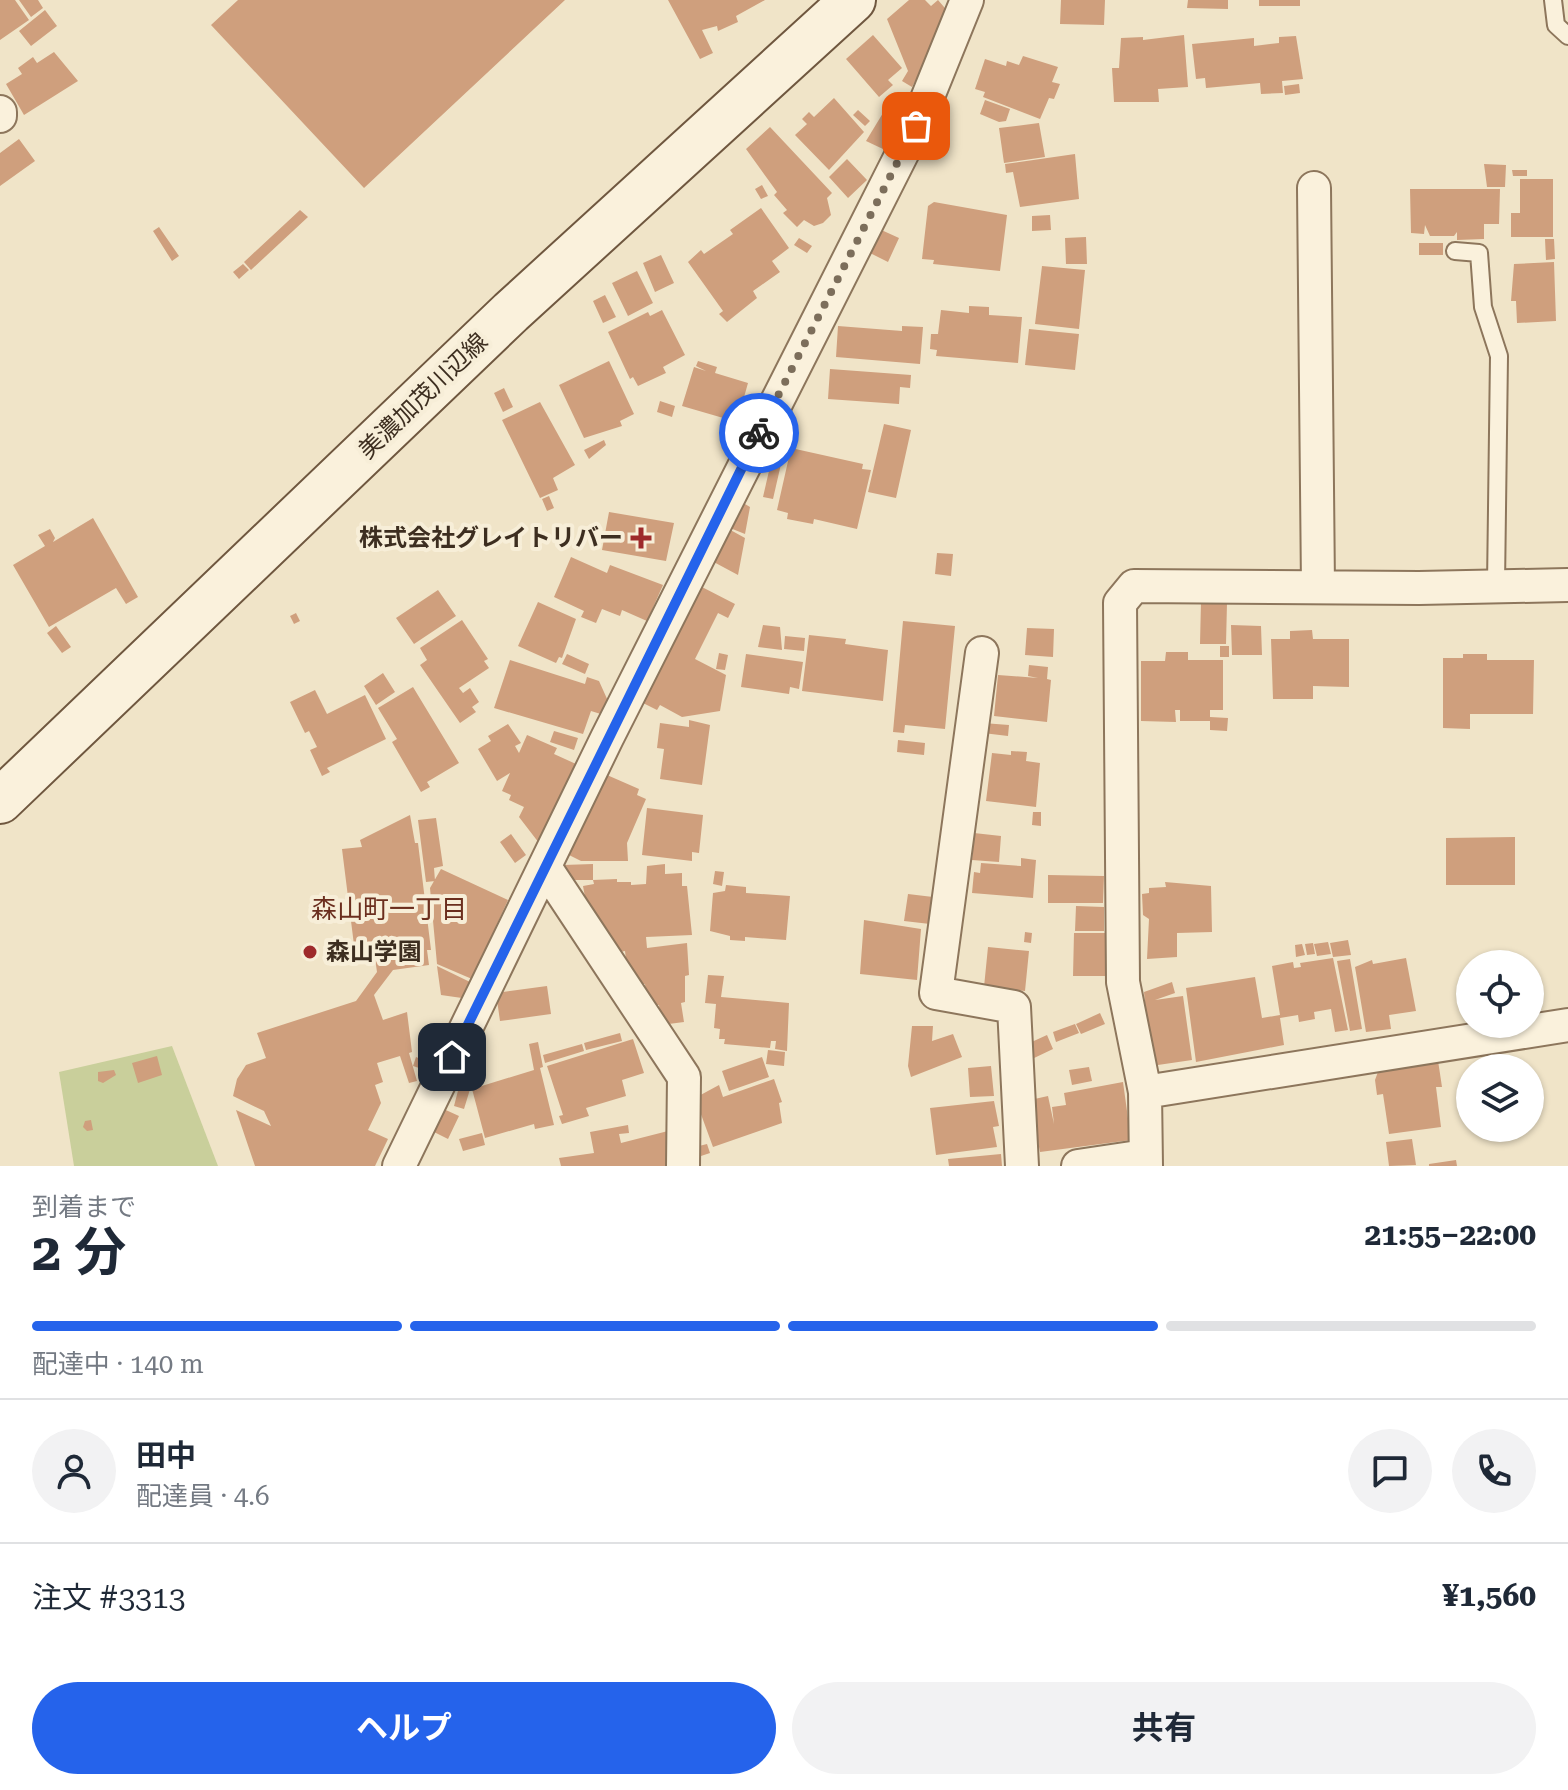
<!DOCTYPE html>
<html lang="ja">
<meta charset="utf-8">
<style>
body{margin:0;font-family:"Roboto Serif","Noto Sans JP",serif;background:#f2f2f3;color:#1f2937;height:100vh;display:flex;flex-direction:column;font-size:30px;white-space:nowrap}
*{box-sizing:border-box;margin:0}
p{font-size:26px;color:#747a83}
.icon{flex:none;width:44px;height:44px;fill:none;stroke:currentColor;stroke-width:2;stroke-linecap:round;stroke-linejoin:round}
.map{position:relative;height:1166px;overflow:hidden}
.panel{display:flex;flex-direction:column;background:#fff;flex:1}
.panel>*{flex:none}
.tools{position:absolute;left:1456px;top:950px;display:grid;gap:16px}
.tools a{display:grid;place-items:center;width:88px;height:88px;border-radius:50%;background:#fff;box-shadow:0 2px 6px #0004;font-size:40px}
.pin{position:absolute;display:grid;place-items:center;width:68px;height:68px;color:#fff;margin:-34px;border-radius:16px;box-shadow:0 4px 12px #0006}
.courier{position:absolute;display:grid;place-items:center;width:80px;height:80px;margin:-40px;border:6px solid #2563eb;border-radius:50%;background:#fff;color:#222;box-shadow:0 2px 10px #0007}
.head em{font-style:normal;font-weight:700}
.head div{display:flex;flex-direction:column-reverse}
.head{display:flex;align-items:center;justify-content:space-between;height:136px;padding:0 32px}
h1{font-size:52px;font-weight:700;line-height:60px}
.bar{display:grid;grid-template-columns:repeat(4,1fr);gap:12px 8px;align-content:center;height:96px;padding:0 32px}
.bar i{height:10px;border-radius:6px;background:#e0e1e3}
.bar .current{background:#2563eb}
.bar p{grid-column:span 4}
.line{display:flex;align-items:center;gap:20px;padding:0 32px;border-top:2px solid #e0e1e3}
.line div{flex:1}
.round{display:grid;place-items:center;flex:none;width:84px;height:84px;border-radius:42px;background:#f2f2f3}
.button{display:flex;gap:16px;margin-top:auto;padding:16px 32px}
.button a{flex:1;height:92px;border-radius:48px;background:#2563eb;color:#fff;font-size:32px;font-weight:700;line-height:92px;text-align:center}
.button a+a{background:#f2f2f3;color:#1f2937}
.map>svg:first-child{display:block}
.green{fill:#c9cf9b}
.building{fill:#cf9f7d}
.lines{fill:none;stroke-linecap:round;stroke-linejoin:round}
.lane-casing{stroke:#8d765c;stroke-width:20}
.street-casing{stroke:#8d765c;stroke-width:36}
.secondary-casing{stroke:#6f573f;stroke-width:48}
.lane{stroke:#faf1dc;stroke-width:16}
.street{stroke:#faf1dc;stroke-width:32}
.secondary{stroke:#faf1dc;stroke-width:44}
.done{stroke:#7c6e5b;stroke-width:8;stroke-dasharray:0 14.4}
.route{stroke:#2563eb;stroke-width:10}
.poi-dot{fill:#9e2a2b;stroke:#f7eed8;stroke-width:3}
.labels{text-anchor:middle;stroke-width:8;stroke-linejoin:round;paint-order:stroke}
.street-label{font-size:24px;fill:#3d2e20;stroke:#f7eed8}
.poi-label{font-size:24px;font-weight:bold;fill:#3d2e20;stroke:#f7eed8;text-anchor:end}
.neighbourhood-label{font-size:26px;fill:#6b2e1e;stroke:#f7eed8}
</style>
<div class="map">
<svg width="1568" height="1166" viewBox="0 0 1568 1166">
<rect width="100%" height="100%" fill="#f0e4c8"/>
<path class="green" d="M 172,1046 L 218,1166 L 74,1166 L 59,1072 Z"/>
<path class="building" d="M 0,0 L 15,0 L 29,20 L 0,40 Z
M 19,0 L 38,0 L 43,8 L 31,17 Z
M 238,0 L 565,0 L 364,188 L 211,25 Z
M 668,0 L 765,0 L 736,16 L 738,22 L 718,31 L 717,26 L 702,30 L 713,53 L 700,59 Z
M 909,0 L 925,0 L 931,6 L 938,0 L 950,14 L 912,87 L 902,81 L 908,71 L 887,19 Z
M 1061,0 L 1105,0 L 1104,25 L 1060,24 Z
M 1188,0 L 1228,0 L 1228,9 L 1187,8 Z
M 1259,0 L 1300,0 L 1300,6 L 1259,6 Z
M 45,10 L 57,26 L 31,46 L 19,31 Z
M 873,35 L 902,68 L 888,80 L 893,85 L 879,97 L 846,59 Z
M 1184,35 L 1188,87 L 1158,89 L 1159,102 L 1114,102 L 1112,68 L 1119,68 L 1121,38 L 1143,37 L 1143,40 Z
M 1296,36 L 1303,79 L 1282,81 L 1283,93 L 1261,94 L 1260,83 L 1206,88 L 1205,78 L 1196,79 L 1192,44 L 1254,38 L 1254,46 L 1279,43 L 1279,37 Z
M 54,52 L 78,81 L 24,115 L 6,84 L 22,74 L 18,68 L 33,57 L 37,63 Z
M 1023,56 L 1058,67 L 1052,82 L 1060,84 L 1054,99 L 1049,98 L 1040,119 L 983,97 L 985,92 L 975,89 L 985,59 L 1006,66 L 1007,61 L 1019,65 Z
M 1299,84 L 1300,93 L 1285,95 L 1284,86 Z
M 834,98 L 864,132 L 829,170 L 795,135 L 807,124 L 802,119 L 809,112 L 814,117 Z
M 985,100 L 1010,109 L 1006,121 L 999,122 L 980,114 Z
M 858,110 L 870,121 L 865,126 L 853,115 Z
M 883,113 L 897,119 L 883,149 L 866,141 Z
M 1039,123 L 1045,157 L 1004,163 L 999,128 Z
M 770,127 L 832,193 L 827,198 L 831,215 L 823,223 L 814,226 L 804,220 L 797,227 L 783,213 L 787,210 L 774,195 L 777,192 L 746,149 Z
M 19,139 L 35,161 L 0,186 L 0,153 Z
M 1075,154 L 1079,199 L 1020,207 L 1013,172 L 1006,173 L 1005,164 Z
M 847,159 L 867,180 L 848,198 L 829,177 Z
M 1484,164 L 1506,165 L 1505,187 L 1487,187 Z
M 1512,170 L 1527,170 L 1527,176 L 1513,176 Z
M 1520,179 L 1553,179 L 1553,237 L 1511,237 L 1511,213 L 1520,213 Z
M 762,185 L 768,196 L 761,199 L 755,189 Z
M 1410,189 L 1500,189 L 1499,224 L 1484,224 L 1484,239 L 1457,240 L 1457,232 L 1454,236 L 1430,236 L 1425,225 L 1424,234 L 1411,233 Z
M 934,202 L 1007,215 L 1000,271 L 933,264 L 934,260 L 922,259 L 928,206 Z
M 761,208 L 789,248 L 772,261 L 780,272 L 753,291 L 757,298 L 727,322 L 719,314 L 723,311 L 688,262 L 701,250 L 704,254 L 733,234 L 730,230 Z
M 300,210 L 308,217 L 251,270 L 244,262 Z
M 1050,215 L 1051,230 L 1032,231 L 1032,216 Z
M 159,227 L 179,256 L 172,261 L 153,231 Z
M 877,228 L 899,238 L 888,262 L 866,251 Z
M 1086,237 L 1087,264 L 1066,264 L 1065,238 Z
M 799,238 L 812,246 L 807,253 L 794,245 Z
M 1545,239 L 1554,239 L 1555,259 L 1546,260 Z
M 1419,243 L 1443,243 L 1443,255 L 1419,255 Z
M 661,255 L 674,283 L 655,292 L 643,263 Z
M 1554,262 L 1556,321 L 1517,323 L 1516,301 L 1511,301 L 1514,264 Z
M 243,264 L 249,270 L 239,279 L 233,272 Z
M 1042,266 L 1085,270 L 1079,329 L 1035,324 Z
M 637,271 L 653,303 L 628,316 L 612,283 Z
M 605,295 L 616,317 L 603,323 L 593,301 Z
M 969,306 L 989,307 L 989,315 L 1022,317 L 1018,363 L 936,356 L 937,350 L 930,349 L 931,334 L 938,334 L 941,310 L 969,313 Z
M 662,310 L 685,355 L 663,367 L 666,373 L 638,386 L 633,377 L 630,379 L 608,332 L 648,312 L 650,316 Z
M 838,326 L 902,331 L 902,326 L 923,327 L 920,364 L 836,357 Z
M 1029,329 L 1079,334 L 1075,370 L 1025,365 Z
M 609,361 L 634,414 L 620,421 L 622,426 L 584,438 L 559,385 Z
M 698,361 L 717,367 L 715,373 L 748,383 L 737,422 L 682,406 L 694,367 L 706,371 L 696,366 Z
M 830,369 L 911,375 L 910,388 L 900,387 L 899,404 L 828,399 Z
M 504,388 L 513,407 L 503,412 L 494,393 Z
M 660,401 L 675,406 L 672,417 L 657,412 Z
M 540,402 L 575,465 L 553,478 L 558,490 L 540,498 L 502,420 Z
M 884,424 L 911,430 L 896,498 L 868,492 Z
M 604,440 L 606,445 L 589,459 L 584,450 Z
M 791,448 L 863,464 L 862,469 L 871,470 L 857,529 L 814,519 L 813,524 L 787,519 L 788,513 L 777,510 Z
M 774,449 L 784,451 L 773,499 L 763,497 Z
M 549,496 L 554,508 L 547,511 L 542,499 Z
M 740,501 L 750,507 L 745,534 L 725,526 Z
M 609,512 L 674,523 L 666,561 L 602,550 Z
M 93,518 L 138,597 L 126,604 L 116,588 L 49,627 L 13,565 L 45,546 L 38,535 L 50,529 L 55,538 L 53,542 Z
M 725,527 L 745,538 L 738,575 L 710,560 Z
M 937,553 L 953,554 L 951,576 L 935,574 Z
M 571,557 L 607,573 L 610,565 L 663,585 L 647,621 L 622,610 L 620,616 L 602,609 L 596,623 L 581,617 L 584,611 L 554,597 Z
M 700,586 L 735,604 L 728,618 L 718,613 L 695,659 L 726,675 L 720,711 L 682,717 L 660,705 L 657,710 L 643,703 Z
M 438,590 L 456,616 L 414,644 L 396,618 Z
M 538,602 L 576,619 L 562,658 L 559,657 L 556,663 L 518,646 Z
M 1201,602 L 1227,603 L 1226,644 L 1200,644 Z
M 296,613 L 300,621 L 294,624 L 290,616 Z
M 462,620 L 488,659 L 484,661 L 489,668 L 459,688 L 463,693 L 470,688 L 479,702 L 472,707 L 476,712 L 460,723 L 420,665 L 427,660 L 420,648 Z
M 903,621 L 955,626 L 945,729 L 905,725 L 904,733 L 893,732 Z
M 763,625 L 780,627 L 782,650 L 758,647 Z
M 1231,625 L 1261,626 L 1262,655 L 1232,655 Z
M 56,626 L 71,647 L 62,653 L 47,633 Z
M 1027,628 L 1054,629 L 1053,657 L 1025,655 Z
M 1312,630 L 1313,639 L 1349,639 L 1349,687 L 1313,686 L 1313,699 L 1273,699 L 1271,639 L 1290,639 L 1290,631 Z
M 809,635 L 846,639 L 845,644 L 888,650 L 883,701 L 802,691 Z
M 785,636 L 805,638 L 804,651 L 784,649 Z
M 1220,646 L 1229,646 L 1229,657 L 1220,657 Z
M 1166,652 L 1188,652 L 1188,660 L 1223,660 L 1223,710 L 1210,710 L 1210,717 L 1228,718 L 1227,731 L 1210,730 L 1210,721 L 1180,721 L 1180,710 L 1175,710 L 1176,722 L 1141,721 L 1141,661 L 1165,661 Z
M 719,653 L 728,655 L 725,670 L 716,669 Z
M 567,654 L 589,664 L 585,674 L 562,664 Z
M 746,654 L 803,662 L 799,689 L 790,687 L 789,694 L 741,687 Z
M 1463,654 L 1487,654 L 1487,660 L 1534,660 L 1533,714 L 1470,714 L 1470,729 L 1443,728 L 1443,658 L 1463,658 Z
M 510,660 L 585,684 L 587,677 L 599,681 L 608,701 L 604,715 L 591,711 L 583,734 L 494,708 Z
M 1029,665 L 1048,667 L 1047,679 L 1051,680 L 1047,722 L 994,716 L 998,675 L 1038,678 L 1028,676 Z
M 383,673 L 395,692 L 376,705 L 364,686 Z
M 413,687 L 459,763 L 427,782 L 430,787 L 421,792 L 392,742 L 397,739 L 378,708 Z
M 315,690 L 327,714 L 365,695 L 386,739 L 327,768 L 330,772 L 322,776 L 310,750 L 317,747 L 309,731 L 305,733 L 290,702 Z
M 689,720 L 710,725 L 702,785 L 660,779 L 664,749 L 657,748 L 660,723 L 689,727 Z
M 983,723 L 1009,725 L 1008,736 L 983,733 Z
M 508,724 L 521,743 L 515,746 L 519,753 L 527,735 L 557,748 L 554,754 L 576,764 L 539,843 L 519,817 L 524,807 L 509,800 L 511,795 L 502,791 L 510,773 L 497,781 L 478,749 L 491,741 L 488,736 Z
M 554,731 L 578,738 L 574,750 L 550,742 Z
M 898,740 L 925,743 L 924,755 L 897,752 Z
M 1011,751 L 1027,752 L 1026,761 L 1040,763 L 1036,807 L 986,801 L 992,753 L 1011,755 Z
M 607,775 L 639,789 L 637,795 L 646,799 L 627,843 L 628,861 L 581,861 L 567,854 Z
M 647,808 L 703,815 L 699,853 L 692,852 L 692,861 L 642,855 Z
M 1033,812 L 1041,812 L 1041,826 L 1032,825 Z
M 410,815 L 415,843 L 418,843 L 431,950 L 427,950 L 429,965 L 393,970 L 374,995 L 383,1020 L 407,1012 L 412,1052 L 409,1053 L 417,1081 L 409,1083 L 400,1056 L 377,1063 L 383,1082 L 375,1085 L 381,1103 L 368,1130 L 388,1139 L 375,1166 L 255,1166 L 236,1110 L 271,1126 L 264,1111 L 233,1096 L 237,1079 L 246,1065 L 266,1058 L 257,1033 L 356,1001 L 377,972 L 375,958 L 356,961 L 342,849 L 362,847 L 360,840 Z
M 436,818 L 443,866 L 434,868 L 435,881 L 426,882 L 418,820 Z
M 974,833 L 1001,836 L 999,862 L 972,860 Z
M 511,834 L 526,855 L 515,863 L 500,842 Z
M 1515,837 L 1515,885 L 1446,885 L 1446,838 Z
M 1021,858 L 1036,860 L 1033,898 L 972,893 L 974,872 L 980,873 L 981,863 L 1021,866 Z
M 593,864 L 593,880 L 617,879 L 617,882 L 631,882 L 631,885 L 646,884 L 647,866 L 665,864 L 665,874 L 682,873 L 682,886 L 687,886 L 692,935 L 646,937 L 647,948 L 687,943 L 689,975 L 685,976 L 685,1002 L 681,1003 L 684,1022 L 661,1025 L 659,1005 L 647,1005 L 645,984 L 634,986 L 628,978 L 625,951 L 615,953 L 579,898 L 585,897 L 583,886 L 594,884 L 593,880 L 564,880 L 563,865 Z
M 441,869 L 508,900 L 472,979 L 437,964 L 430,888 Z
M 715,871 L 724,872 L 722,886 L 713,884 Z
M 1048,875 L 1104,876 L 1103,903 L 1048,903 Z
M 1165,882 L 1211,886 L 1212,932 L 1177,933 L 1177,957 L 1147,959 L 1149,919 L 1143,915 L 1142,894 L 1149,893 L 1149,888 L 1166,887 Z
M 726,885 L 746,887 L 746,893 L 790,896 L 786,940 L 745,937 L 745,941 L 730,940 L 730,936 L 710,931 L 713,893 L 725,891 Z
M 908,894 L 933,897 L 930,924 L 904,921 Z
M 1076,906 L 1104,907 L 1104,931 L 1075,931 Z
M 864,920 L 921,929 L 917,980 L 860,974 Z
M 1025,932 L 1032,933 L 1031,943 L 1024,942 Z
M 1074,933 L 1108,933 L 1107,976 L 1073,976 Z
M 1348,940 L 1351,955 L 1333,957 L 1330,943 Z
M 1328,942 L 1331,954 L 1317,956 L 1314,944 Z
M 1313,943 L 1315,954 L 1307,955 L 1305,944 Z
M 1302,944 L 1305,955 L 1296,957 L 1295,945 Z
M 988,947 L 1029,951 L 1025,991 L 984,987 Z
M 1333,958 L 1348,1030 L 1335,1032 L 1331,1009 L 1314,1012 L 1315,1019 L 1299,1022 L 1298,1015 L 1280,1018 L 1284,1045 L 1196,1062 L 1186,988 L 1255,977 L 1262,1018 L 1280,1015 L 1272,966 L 1293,962 L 1294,968 L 1301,967 L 1300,963 Z
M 1406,958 L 1416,1011 L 1389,1015 L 1391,1029 L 1366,1032 L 1355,967 L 1372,960 L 1373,964 Z
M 1350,959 L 1362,1029 L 1350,1031 L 1337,961 Z
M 437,966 L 470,982 L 462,998 L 441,995 Z
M 708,975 L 724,976 L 721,997 L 789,1003 L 787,1051 L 775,1049 L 776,1041 L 771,1041 L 770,1048 L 724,1044 L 725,1039 L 719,1039 L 720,1029 L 714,1028 L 716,1004 L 705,1003 Z
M 1172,982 L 1175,993 L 1155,1000 L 1183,996 L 1192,1060 L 1151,1066 L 1144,992 Z
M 547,986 L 551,1014 L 500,1021 L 496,993 Z
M 1100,1013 L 1105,1024 L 1081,1034 L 1076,1024 Z
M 1075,1024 L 1079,1033 L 1056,1042 L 1053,1032 Z
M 912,1026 L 933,1026 L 932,1041 L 953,1034 L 962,1057 L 911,1077 L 908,1066 Z
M 620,1033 L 622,1041 L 586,1050 L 584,1043 Z
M 1047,1035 L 1053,1049 L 1032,1059 L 1025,1045 Z
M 633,1039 L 644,1073 L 622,1080 L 626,1096 L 586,1108 L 589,1116 L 562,1124 L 559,1116 L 563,1115 L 547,1066 Z
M 538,1042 L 543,1067 L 540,1068 L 554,1125 L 535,1129 L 534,1124 L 485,1138 L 472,1089 L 534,1070 L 529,1044 Z
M 582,1044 L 584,1051 L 545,1063 L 543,1055 Z
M 768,1050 L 785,1052 L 784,1066 L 766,1064 Z
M 1437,1054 L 1442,1087 L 1436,1087 L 1441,1127 L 1389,1134 L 1383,1094 L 1377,1095 L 1375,1080 L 1382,1061 Z
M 157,1056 L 162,1075 L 138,1083 L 132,1063 Z
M 416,1057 L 425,1061 L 422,1069 L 413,1066 Z
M 762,1057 L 769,1077 L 729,1091 L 722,1071 Z
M 991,1066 L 994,1096 L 970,1097 L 968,1068 Z
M 1089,1067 L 1092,1081 L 1072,1085 L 1069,1070 Z
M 114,1070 L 116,1075 L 103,1083 L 98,1081 L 98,1072 Z
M 774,1079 L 782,1102 L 779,1103 L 782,1123 L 713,1147 L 695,1098 L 719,1085 L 723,1097 Z
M 1123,1082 L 1131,1140 L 1040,1152 L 1030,1100 L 1048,1096 L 1054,1124 L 1052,1107 L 1066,1105 L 1064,1093 Z
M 460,1083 L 471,1086 L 464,1109 L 454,1106 Z
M 994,1101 L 999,1126 L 993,1127 L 997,1147 L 936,1155 L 930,1108 Z
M 437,1106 L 459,1116 L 448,1139 L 426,1128 Z
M 91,1120 L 93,1130 L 87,1131 L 83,1127 L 85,1121 Z
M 628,1125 L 629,1133 L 619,1134 L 621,1143 L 668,1131 L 674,1166 L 561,1166 L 559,1158 L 594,1153 L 590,1132 Z
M 482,1133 L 485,1145 L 463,1151 L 459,1139 Z
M 1412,1139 L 1416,1165 L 1389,1166 L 1386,1142 Z
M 707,1144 L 710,1153 L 698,1157 L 695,1147 Z
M 1001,1154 L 1002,1166 L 949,1166 L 948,1159 Z
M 1456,1160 L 1457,1166 L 1429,1166 L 1429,1164 Z"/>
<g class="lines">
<defs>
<path id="lane" d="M 1553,0 L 1556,25 L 1568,36
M 1455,251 L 1479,253 L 1483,307 L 1499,356 L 1496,585"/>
<path id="street" d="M 0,112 L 0,116
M 1314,188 L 1318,587
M 982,653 L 936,993 L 1014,1007 L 1022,1166
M 545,867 L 684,1077 L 683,1166
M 1145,1092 L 1568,1025
M 399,1166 L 607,738 L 916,126 L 967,0
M 1078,1166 L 1145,1156
M 1146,1166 L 1145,1092 L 1123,982 L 1120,603 L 1134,586 L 1419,588 L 1568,585"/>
<path id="secondary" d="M 0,801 L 511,312 L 853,0"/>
</defs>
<use href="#lane" class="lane-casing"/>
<use href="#street" class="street-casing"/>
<use href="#secondary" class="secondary-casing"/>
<use href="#lane" class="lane"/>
<use href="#street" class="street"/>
<use href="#secondary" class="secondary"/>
</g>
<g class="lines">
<path class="done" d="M 759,433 L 916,126"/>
<path class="route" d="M 452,1057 L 759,433"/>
</g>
<g class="poi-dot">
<path d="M637 526h8v8h8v8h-8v8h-8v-8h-8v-8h8z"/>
<circle cx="310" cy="952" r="8"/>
</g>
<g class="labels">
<g class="street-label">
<text transform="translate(423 396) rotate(-44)" y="8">美濃加茂川辺線</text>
</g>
<g class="poi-label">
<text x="623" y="546">株式会社グレイトリバー</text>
<text x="326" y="960" text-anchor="start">森山学園</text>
</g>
<g class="neighbourhood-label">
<text x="389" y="918">森山町一丁目</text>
</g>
</g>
</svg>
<div class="tools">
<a><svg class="icon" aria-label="locate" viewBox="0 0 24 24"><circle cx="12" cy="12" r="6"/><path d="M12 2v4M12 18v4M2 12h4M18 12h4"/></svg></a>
<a><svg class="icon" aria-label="layers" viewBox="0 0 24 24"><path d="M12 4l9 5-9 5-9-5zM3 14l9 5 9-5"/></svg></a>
</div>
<div class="pin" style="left:916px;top:126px;background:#ea580c"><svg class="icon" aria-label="bag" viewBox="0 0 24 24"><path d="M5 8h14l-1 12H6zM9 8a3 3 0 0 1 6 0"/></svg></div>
<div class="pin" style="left:452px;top:1057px;background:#1f2937"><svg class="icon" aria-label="home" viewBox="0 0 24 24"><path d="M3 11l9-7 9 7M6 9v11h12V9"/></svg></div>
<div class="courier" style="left:759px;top:433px"><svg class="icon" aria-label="bike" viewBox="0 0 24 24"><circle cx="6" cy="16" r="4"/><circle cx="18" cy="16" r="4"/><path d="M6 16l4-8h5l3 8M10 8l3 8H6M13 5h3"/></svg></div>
</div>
<section class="panel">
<div class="head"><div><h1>2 分</h1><p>到着まで</p></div><em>21:55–22:00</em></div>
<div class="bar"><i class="current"></i><i class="current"></i><i class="current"></i><i></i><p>配達中 · 140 m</p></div>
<div class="line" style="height:144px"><a class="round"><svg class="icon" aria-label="person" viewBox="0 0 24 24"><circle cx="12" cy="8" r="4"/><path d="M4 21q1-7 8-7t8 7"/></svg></a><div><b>田中</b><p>配達員 · 4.6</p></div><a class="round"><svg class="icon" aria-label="chat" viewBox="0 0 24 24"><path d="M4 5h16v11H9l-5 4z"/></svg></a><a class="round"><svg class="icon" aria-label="phone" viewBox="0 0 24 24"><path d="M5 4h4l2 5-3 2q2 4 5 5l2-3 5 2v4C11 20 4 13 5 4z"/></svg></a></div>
<div class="line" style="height:104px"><div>注文 #3313</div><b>¥1,560</b></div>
<div class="button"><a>ヘルプ</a><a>共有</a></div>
</section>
